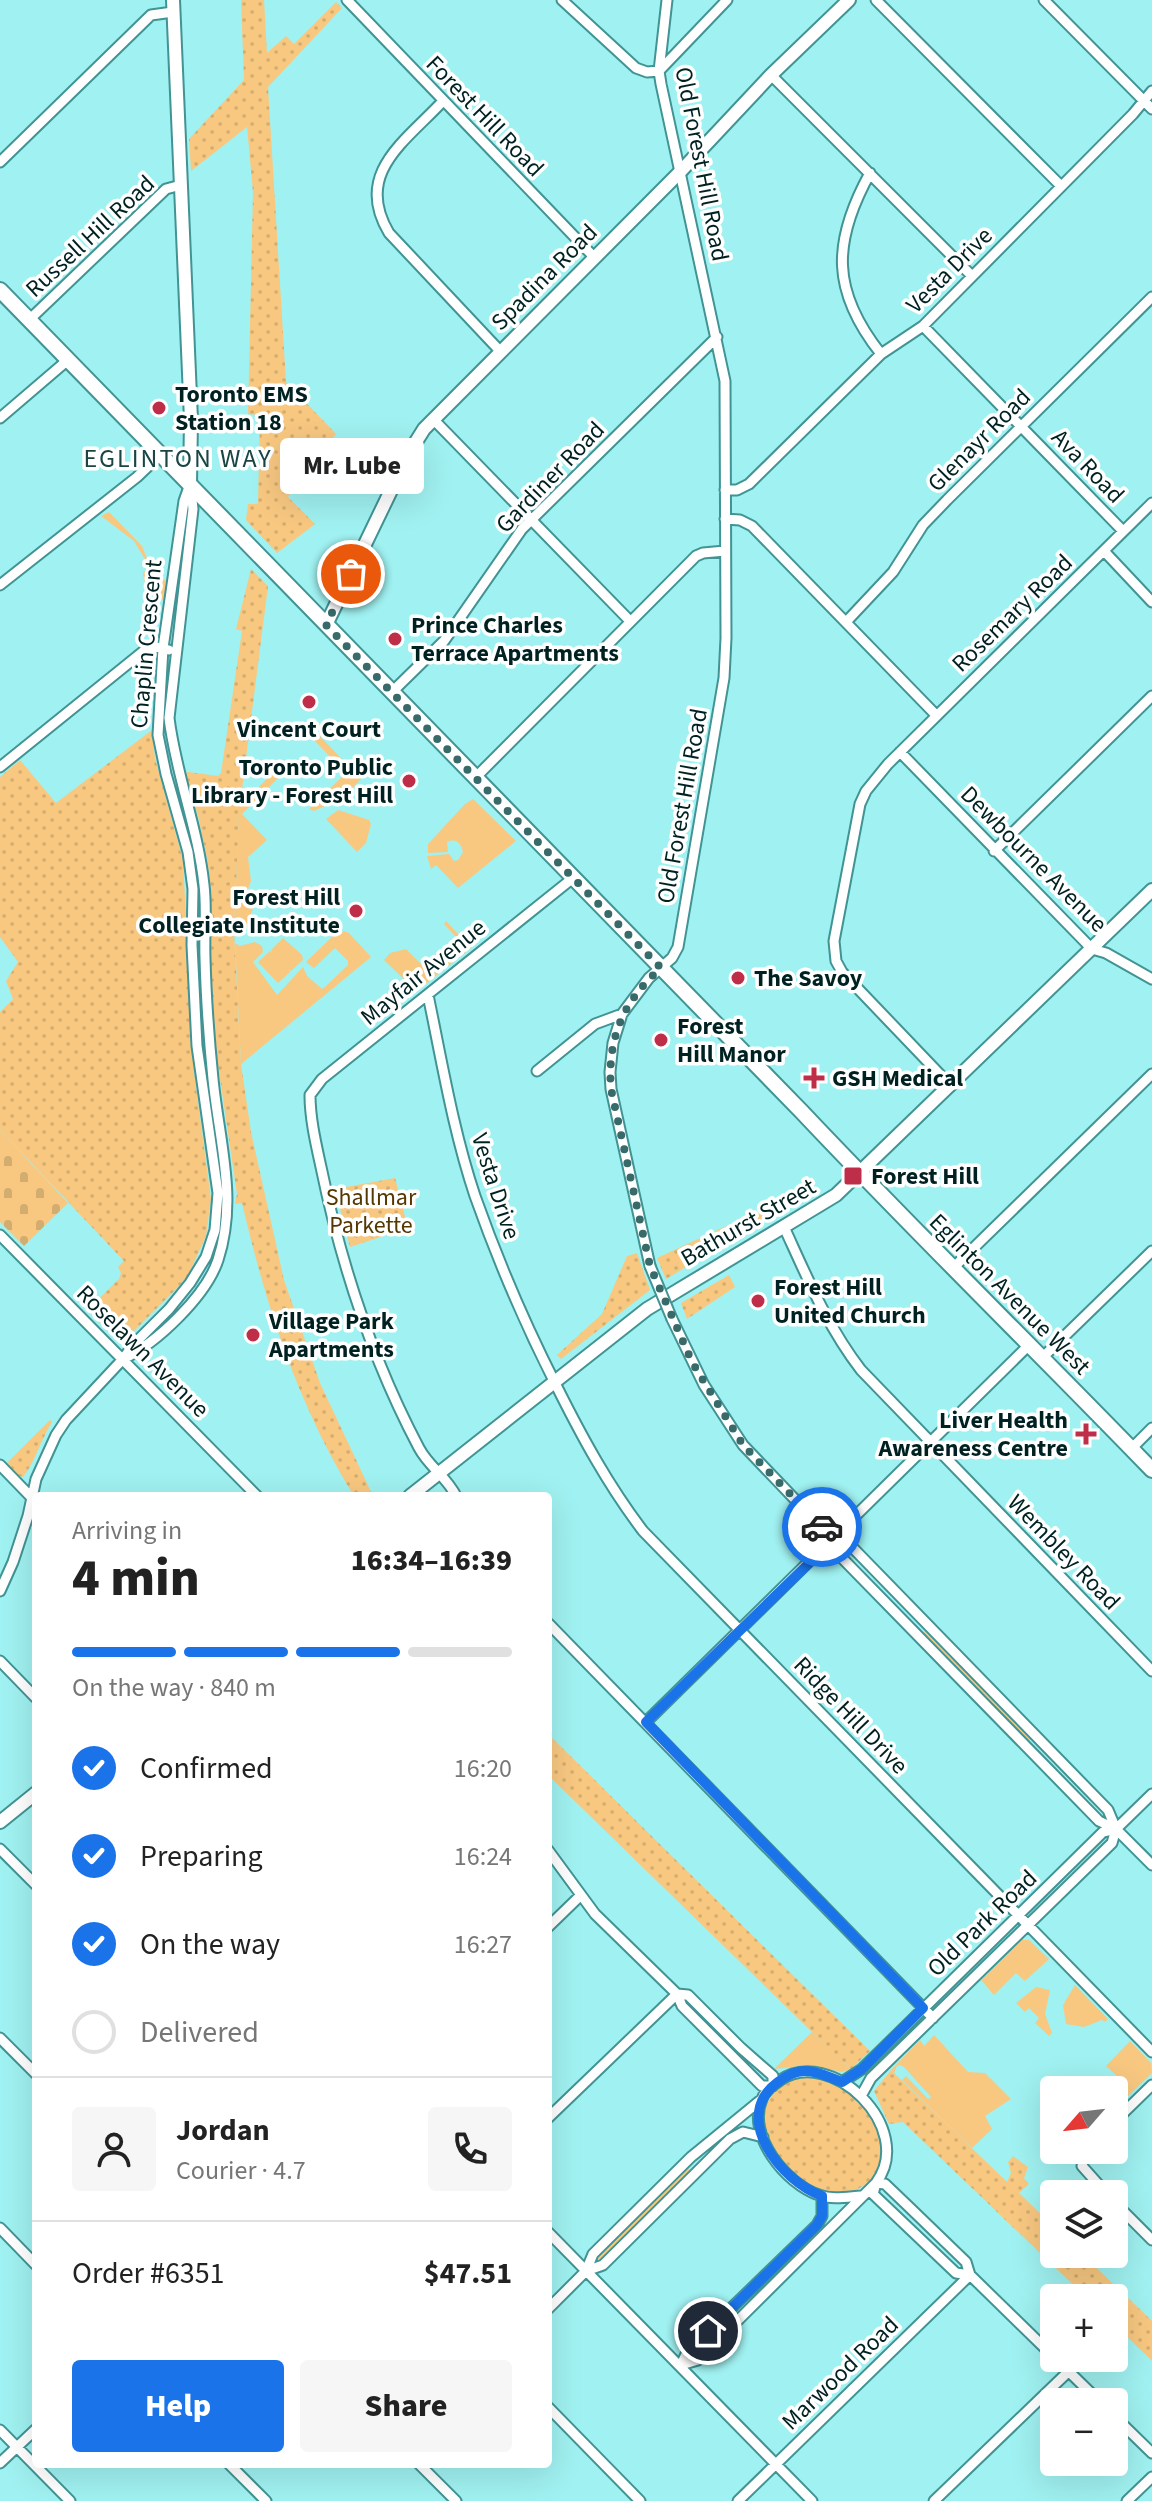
<!DOCTYPE html>
<meta charset="utf-8">
<style>
body{margin:0;font-family:"Source Sans 3",sans-serif;background:#f6f6f6;color:#222;height:100vh;display:flex;flex-direction:column;font-size:30px;white-space:nowrap}
*{box-sizing:border-box;margin:0}
p{font-size:26px;color:#767676}
.icon{flex:none;width:44px;height:44px;fill:none;stroke:currentColor;stroke-width:2;stroke-linecap:round;stroke-linejoin:round}
.map{position:relative;flex:1;overflow:hidden}
.details{position:absolute;left:32px;top:1492px;width:520px;height:976px;display:flex;flex-direction:column;background:#fff;border-radius:8px;box-shadow:0 8px 32px #0002}
.details>*{flex:none}
.needle{width:52px;rotate:242deg}
.buttons{position:absolute;left:1040px;top:2076px;display:grid;gap:16px}
.buttons a{display:grid;place-items:center;width:88px;height:88px;border-radius:8px;background:#fff;box-shadow:0 8px 32px #0002;font-size:40px}
.pin{position:absolute;display:grid;place-items:center;width:68px;height:68px;color:#fff;margin:-34px;border:4px solid #fff;border-radius:50%;box-shadow:0 2px 8px #0007}
.courier{position:absolute;display:grid;place-items:center;width:80px;height:80px;margin:-40px;border:6px solid #1a73e8;border-radius:50%;background:#fff;color:#222;box-shadow:0 2px 10px #0007}
.bubble{position:absolute;height:56px;border-radius:8px;background:#fff;box-shadow:0 8px 32px #0002;font-size:26px;font-weight:800;line-height:56px;text-align:center}
.overview em{font-style:normal;font-weight:800}
.overview div{display:flex;flex-direction:column-reverse}
.overview{display:flex;align-items:center;justify-content:space-between;height:136px;padding:0 40px}
h1{font-size:52px;font-weight:800;line-height:60px}
.bar{display:grid;grid-template-columns:repeat(4,1fr);gap:12px 8px;align-content:center;height:96px;padding:0 40px}
.bar i{height:10px;border-radius:6px;background:#e0e0e0}
.bar .current{background:#1a73e8}
.bar p{grid-column:span 4}
.line{display:flex;align-items:center;gap:20px;padding:0 40px;border-top:2px solid #e0e0e0}
.line div{flex:1}
.round{display:grid;place-items:center;flex:none;width:84px;height:84px;border-radius:8px;background:#f6f6f6}
ol{padding:0 40px;list-style:none}
li{display:flex;align-items:center;gap:24px;height:88px}
li p{margin-inline-start:auto}
li .icon{padding:8px;border-radius:50%;background:#1a73e8;color:#fff;stroke-width:4}
li:last-child{color:#767676}
li i{width:44px;height:44px;border:4px solid #e0e0e0;border-radius:50%}
.primary-button{display:flex;gap:16px;margin-top:auto;padding:16px 40px}
.primary-button a{flex:1;height:92px;border-radius:8px;background:#1a73e8;color:#fff;font-size:32px;font-weight:800;line-height:92px;text-align:center}
.primary-button a+a{background:#f6f6f6;color:#222}
.map>svg:first-child{display:block}
.grass{fill:#f8c881}
.cemetery{fill:url(#cemetery-stones)}
.park{fill:url(#park-dots)}
.lines{fill:none;stroke-linecap:round;stroke-linejoin:round}
.street-casing{stroke:#419394;stroke-width:13}
.secondary-casing{stroke:#419394;stroke-width:16}
.primary-casing{stroke:#419394;stroke-width:18}
.street{stroke:#fff;stroke-width:9}
.secondary{stroke:#fff;stroke-width:12}
.primary{stroke:#fff;stroke-width:14}
.street-bridge-casing{stroke:#419394;stroke-width:13;stroke-linecap:butt}
.street-bridge{stroke:#fff;stroke-width:9}
.done{stroke:#386a6a;stroke-width:8;stroke-dasharray:0 14.4}
.route{stroke:#1a73e8;stroke-width:10}
.poi-dot{fill:#bf2e48;stroke:#fff;stroke-width:3}
.labels{text-anchor:middle;stroke-width:7;stroke-linejoin:round;paint-order:stroke}
.street-label{font-size:24px;fill:#002121;stroke:#fff}
.poi-label{font-size:24px;font-weight:bold;fill:#002121;stroke:#fff;text-anchor:start}
.park-label{font-size:24px;fill:#553700;stroke:#fff}
.neighbourhood-label{font-size:26px;letter-spacing:2px;fill:#1a4545;stroke:#fff}
</style>
<div class="map">
<svg width="1152" height="2501" viewBox="0 0 1152 2501">
<defs>
<pattern id="cemetery-stones" width="16" height="16" patternUnits="userSpaceOnUse" patternTransform="scale(2)"><rect width="16" height="16" fill="#f8c881"/><path d="M2 7V4a2 2 0 0 1 4 0v3zM10 15v-3a2 2 0 0 1 4 0v3z" fill="#d3ac6f"/></pattern>
<pattern id="park-dots" width="8" height="8" patternUnits="userSpaceOnUse" patternTransform="scale(2)"><rect width="8" height="8" fill="#f8c881"/><path d="M2 2h.1M6 6h.1" fill="none" stroke="#d3ac6f" stroke-width="1.8" stroke-linecap="round"/></pattern>
</defs>
<rect width="100%" height="100%" fill="#a0f1f1"/>
<path class="grass" d="M 109,512 L 142,546 L 151,568 L 166,581 L 164,600 L 157,598 L 157,593 L 145,582 L 143,574 L 147,567 L 146,561 L 134,541 L 101,516 Z
M 316,732 L 361,779 L 338,804 L 325,806 L 314,811 L 309,809 L 346,773 L 313,739 Z
M 273,773 L 278,778 L 242,814 L 267,840 L 248,857 L 251,881 L 248,889 L 253,908 L 245,930 L 234,934 L 239,806 Z
M 473,799 L 516,841 L 458,888 L 436,865 L 431,869 L 427,856 L 449,854 L 454,861 L 458,860 L 463,852 C 461,843 456,838 447,842 L 448,852 L 428,853 L 428,844 L 465,804 Z
M 338,810 L 369,820 L 371,824 L 366,843 L 357,852 L 326,819 Z
M 446,921 L 471,948 L 418,990 L 414,989 L 384,960 L 390,953 L 406,949 L 432,975 L 463,944 L 444,924 Z
M 344,931 L 349,933 L 371,957 L 241,1064 L 235,943 L 240,946 L 255,942 L 262,946 L 263,952 L 253,962 L 277,995 L 303,967 L 307,976 L 322,989 L 326,986 L 348,965 L 348,961 L 335,948 L 314,968 L 306,962 L 335,934 Z
M 283,938 L 302,955 L 303,960 L 291,971 L 288,969 L 290,972 L 278,983 L 258,962 L 270,951 L 272,953 L 271,950 Z
M 925,1631 L 1030,1737 L 1030,1740 L 1027,1740 L 923,1635 Z
M 1022,1940 L 1029,1940 L 1049,1959 L 1025,1981 L 1016,1973 L 994,1995 L 981,1980 Z
M 1075,1985 L 1108,2019 L 1105,2022 L 1102,2020 L 1084,2027 L 1066,2024 L 1063,2005 Z
M 1036,1987 L 1050,1990 L 1045,2014 L 1052,2033 L 1049,2036 L 1035,2023 L 1039,2018 L 1029,2008 L 1025,2012 L 1016,2003 Z
M 812,2032 L 851,2069 L 842,2072 L 810,2065 L 774,2069 Z
M 934,2035 L 968,2072 L 985,2073 L 1011,2099 L 985,2116 L 992,2129 L 972,2148 L 902,2080 L 906,2076 L 928,2099 L 931,2097 L 904,2067 L 900,2065 L 897,2066 L 894,2073 L 891,2070 L 920,2040 L 924,2046 Z
M 1130,2041 L 1151,2063 L 1152,2073 L 1114,2110 L 1114,2090 L 1105,2090 L 1118,2077 L 1106,2066 Z
M 688,2168 L 691,2171 L 689,2174 L 602,2259 L 597,2260 L 598,2255 Z"/>
<path class="cemetery" d="M 0,1130 L 68,1203 L 24,1246 L 0,1222 Z"/>
<path class="park" d="M 241,0 L 264,0 L 267,53 L 286,36 L 294,44 L 336,2 L 342,8 L 268,87 L 286,382 L 336,434 L 288,497 L 315,524 L 277,553 L 246,520 L 248,504 L 258,504 L 260,415 L 248,414 L 253,192 L 247,127 L 191,171 L 189,139 L 244,80 Z
M 251,569 L 268,586 L 239,813 L 234,931 L 241,1064 L 251,1132 L 284,1280 L 320,1383 L 373,1496 L 354,1496 C 298,1405 266,1306 242,1203 L 235,1204 L 237,1194 L 215,1045 L 211,985 L 211,890 L 207,858 L 198,816 L 185,773 L 188,772 L 218,776 L 221,773 L 242,631 L 236,629 Z
M 152,730 L 155,758 L 183,860 L 194,1072 L 211,1199 L 206,1236 L 187,1278 L 123,1342 L 117,1340 L 87,1310 L 119,1279 L 121,1273 L 118,1267 L 124,1261 L 0,1130 L 0,1012 L 13,999 L 6,981 L 18,962 L 0,937 L 0,777 L 20,760 L 56,803 Z
M 395,1178 L 408,1228 L 350,1247 L 335,1189 Z
M 767,1207 L 773,1215 L 666,1279 L 657,1258 Z
M 637,1253 L 650,1290 L 561,1359 L 557,1355 L 602,1314 L 627,1256 Z
M 729,1275 L 735,1287 L 687,1319 L 681,1303 Z
M 50,1420 L 52,1422 C 41,1439 34,1464 23,1477 L 17,1475 L 6,1464 Z
M 548,1734 L 870,2051 L 851,2069 L 812,2032 L 548,1775 Z
M 891,2070 L 1007,2182 L 1011,2173 L 1008,2162 L 1013,2156 L 1028,2167 L 1024,2178 L 1029,2184 L 1019,2193 L 1054,2227 L 1054,2254 L 1082,2254 L 1152,2321 L 1152,2361 L 1114,2324 L 1114,2298 L 1087,2298 L 903,2122 L 889,2124 L 874,2091 Z
M 803,2077 C 817,2078 830,2081 843,2089 C 872,2106 899,2154 868,2182 C 811,2234 709,2099 803,2077 Z"/>
<g class="lines">
<defs>
<path id="street" d="M 347,0 L 595,258
M 562,0 L 636,68 L 647,72 L 659,71 L 727,0
M 876,0 L 1061,186
M 1044,0 L 1152,109
M 771,75 L 972,276
M 443,101 C 406,141 353,173 389,233 L 500,351
M 0,162 L 151,15 L 173,12
M 870,173 C 832,242 831,291 881,354
M 29,320 L 166,189 L 181,185
M 923,326 L 1123,531
M 0,418 L 69,359
M 433,419 L 630,621
M 725,490 L 737,490 L 749,484 L 881,354 L 923,326 L 1133,114 L 1152,91
M 725,519 L 740,520 L 752,526 L 936,715
M 1104,551 L 1152,602
M 0,585 L 137,477 L 161,454
M 846,622 L 893,572 L 923,525 L 947,500 L 1152,297
M 392,692 L 444,641 L 522,529 L 717,337
M 900,752 L 1092,949 L 1106,953 L 1152,979
M 0,767 L 145,650 L 157,647 L 169,650
M 476,777 L 696,556 L 703,553 L 725,551
M 994,851 L 1152,696
M 428,995 C 442,1062 453,1130 475,1196 C 498,1261 525,1324 556,1385 C 582,1437 608,1485 643,1531 L 1152,2052
M 537,1071 L 595,1024 L 622,1014
M 951,1086 L 842,972 L 836,961 L 834,941 L 860,804 L 866,791 L 888,764 L 1152,503
M 784,1227 C 807,1277 827,1326 861,1370 L 1152,1671
M 0,1235 L 257,1496
M 650,1266 L 611,1089 L 610,1072 L 613,1043 L 622,1014 L 649,978 L 672,958 L 678,947 L 724,678 L 726,638 L 725,381 L 661,84 L 659,71 L 667,0
M 953,1268 L 1152,1074
M 672,1319 L 704,1385 L 743,1445 L 828,1534 L 852,1547 L 1108,1810 L 1116,1829 L 1152,1865
M 1043,1357 L 1152,1251
M 123,1359 C 157,1343 206,1296 218,1260 C 238,1199 219,1141 213,1079 C 209,1039 206,998 205,958 C 204,934 207,909 204,885 C 198,828 176,775 169,718 L 193,509 L 191,491
M 1132,1448 L 1152,1428
M 0,1465 L 34,1500
M 456,1496 C 447,1477 429,1467 419,1448 C 373,1361 341,1264 321,1167 C 316,1144 310,1119 310,1095 L 322,1079 L 573,878
M 834,1539 L 841,1557 L 1099,1821 L 1116,1829
M 0,1591 L 13,1562 L 28,1516 L 36,1479 L 56,1435 L 66,1420 L 123,1359 L 133,1345 L 169,1309 L 190,1283 L 206,1257 L 215,1230 L 218,1193 L 197,1046 L 192,945 L 193,889 L 188,852 L 166,774 L 158,735 L 163,648 L 184,501 L 190,484
M 548,1623 L 933,2018
M 0,1661 L 36,1698
M 646,1722 L 1030,1344
M 0,1849 L 36,1885
M 548,1850 L 595,1914 L 677,1994 L 682,2006 L 762,2086 L 773,2086
M 548,1927 L 581,1895
M 677,1994 L 688,1995 L 741,2048 L 773,2076 L 773,2086
M 0,2038 L 36,2074
M 842,2082 L 862,2069 L 1103,1832 L 1116,1829 L 1152,1794
M 861,2096 L 871,2078 L 1112,1843 L 1116,1829
M 548,2118 L 677,1994
M 1114,2122 L 1152,2085
M 1086,2150 L 1082,2166 L 1107,2194
M 876,2183 L 885,2184 L 908,2206 L 966,2262 L 970,2275 L 1054,2357
M 876,2183 L 873,2194 L 956,2273 L 970,2275
M 1114,2202 L 1152,2240
M 0,2228 L 36,2265
M 548,2232 L 812,2501
M 586,2271 L 593,2254 L 691,2157 L 762,2099
M 548,2309 L 586,2271 L 603,2265 L 730,2139 L 743,2132 L 763,2137
M 1055,2358 L 1100,2402
M 681,2365 L 698,2360 L 876,2183 C 917,2128 830,2044 779,2081 C 773,2085 764,2092 762,2099 C 746,2135 786,2184 819,2195 C 832,2200 847,2197 861,2196
M 681,2365 L 688,2350 L 817,2225 L 822,2216 L 822,2196
M 548,2407 L 640,2501
M 1114,2416 L 1152,2453
M 0,2430 L 70,2501
M 0,2463 L 36,2429
M 229,2464 L 266,2501
M 419,2464 L 456,2501
M 738,2501 L 970,2275
M 934,2501 L 1069,2371
M 1127,2501 L 1152,2477"/>
<path id="secondary" d="M 173,0 L 191,420 L 190,484
M 326,625 L 409,453 L 424,429 L 680,172 L 771,75 L 849,0
M 410,1496 L 647,1309 L 836,1195 L 1152,890
M 0,1822 L 36,1793"/>
<path id="primary" d="M 0,290 L 802,1112 C 917,1234 1036,1350 1152,1470"/>
</defs>
<use href="#street" class="street-casing"/>
<use href="#secondary" class="secondary-casing"/>
<use href="#primary" class="primary-casing"/>
<use href="#street" class="street"/>
<use href="#secondary" class="secondary"/>
<use href="#primary" class="primary"/>
<defs>
<path id="street-bridge" d="M 650,1266 L 672,1319"/>
</defs>
<use href="#street-bridge" class="street-bridge-casing"/>
<use href="#street-bridge" class="street-bridge"/>
</g>
<g class="lines">
<path class="done" d="M 351,574 L 326,625 L 661,968 C 623,1001 607,1039 611,1089 L 650,1266 L 692,1362 L 743,1445 L 822,1527"/>
<path class="route" d="M 708,2331 L 817,2225 L 822,2216 L 822,2196 C 781,2181 730,2117 778,2082 C 786,2076 796,2070 806,2071 C 818,2071 831,2078 842,2082 L 862,2069 L 923,2008 L 646,1722 L 834,1539 L 822,1527"/>
</g>
<g class="poi-dot">
<circle cx="159" cy="408" r="8"/>
<circle cx="395" cy="639" r="8"/>
<circle cx="309" cy="702" r="8"/>
<circle cx="409" cy="781" r="8"/>
<circle cx="356" cy="911" r="8"/>
<circle cx="738" cy="978" r="8"/>
<circle cx="661" cy="1040" r="8"/>
<path d="M810 1066h8v8h8v8h-8v8h-8v-8h-8v-8h8z"/>
<rect x="843" y="1166" width="20" height="20" rx="4"/>
<circle cx="758" cy="1301" r="8"/>
<circle cx="253" cy="1335" r="8"/>
<path d="M1082 1422h8v8h8v8h-8v8h-8v-8h-8v-8h8z"/>
</g>
<g class="labels">
<g class="street-label">
<text transform="translate(485 116) rotate(46)" y="8">Forest Hill Road</text>
<text transform="translate(702 164) rotate(79)" y="8">Old Forest Hill Road</text>
<text transform="translate(90 236) rotate(-43)" y="8">Russell Hill Road</text>
<text transform="translate(949 270) rotate(-45)" y="8">Vesta Drive</text>
<text transform="translate(544 277) rotate(-45)" y="8">Spadina Road</text>
<text transform="translate(979 440) rotate(-45)" y="8">Glenayr Road</text>
<text transform="translate(1088 466) rotate(46)" y="8">Ava Road</text>
<text transform="translate(550 477) rotate(-46)" y="8">Gardiner Road</text>
<text transform="translate(1012 613) rotate(-44)" y="8">Rosemary Road</text>
<text transform="translate(146 644) rotate(-85)" y="8">Chaplin Crescent</text>
<text transform="translate(682 806) rotate(-80)" y="8">Old Forest Hill Road</text>
<text transform="translate(1034 859) rotate(45)" y="8">Dewbourne Avenue</text>
<text transform="translate(423 972) rotate(-39)" y="8">Mayfair Avenue</text>
<text transform="translate(496 1186) rotate(72)" y="8">Vesta Drive</text>
<text transform="translate(748 1222) rotate(-30)" y="8">Bathurst Street</text>
<text transform="translate(1010 1294) rotate(45)" y="8">Eglinton Avenue West</text>
<text transform="translate(143 1351) rotate(45)" y="8">Roselawn Avenue</text>
<text transform="translate(1064 1552) rotate(46)" y="8">Wembley Road</text>
<text transform="translate(851 1715) rotate(46)" y="8">Ridge Hill Drive</text>
<text transform="translate(982 1923) rotate(-44)" y="8">Old Park Road</text>
<text transform="translate(840 2373) rotate(-44)" y="8">Marwood Road</text>
</g>
<g class="poi-label">
<text x="175" y="402">Toronto EMS<tspan x="175" dy="28">Station 18</tspan></text>
<text x="411" y="633">Prince Charles<tspan x="411" dy="28">Terrace Apartments</tspan></text>
<text x="309" y="737" text-anchor="middle">Vincent Court</text>
<text x="393" y="775" text-anchor="end">Toronto Public<tspan x="393" dy="28">Library - Forest Hill</tspan></text>
<text x="340" y="905" text-anchor="end">Forest Hill<tspan x="340" dy="28">Collegiate Institute</tspan></text>
<text x="754" y="986">The Savoy</text>
<text x="677" y="1034">Forest<tspan x="677" dy="28">Hill Manor</tspan></text>
<text x="832" y="1086">GSH Medical</text>
<text x="871" y="1184">Forest Hill</text>
<text x="774" y="1295">Forest Hill<tspan x="774" dy="28">United Church</tspan></text>
<text x="269" y="1329">Village Park<tspan x="269" dy="28">Apartments</tspan></text>
<text x="1068" y="1428" text-anchor="end">Liver Health<tspan x="1068" dy="28">Awareness Centre</tspan></text>
</g>
<g class="park-label">
<text x="371" y="1205">Shallmar<tspan x="371" dy="28">Parkette</tspan></text>
</g>
<g class="neighbourhood-label">
<text x="178" y="467">EGLINTON WAY</text>
</g>
</g>
</svg>
<div class="buttons">
<a><svg class="needle" viewBox="-14 -14 28 28"><path d="M0-13l5 13h-10z" fill="#e53935"/><path d="M0 13l5-13h-10z" fill="#767676"/></svg></a>
<a><svg class="icon" aria-label="layers" viewBox="0 0 24 24"><path d="M12 4l9 5-9 5-9-5zM3 14l9 5 9-5"/></svg></a>
<a>+</a>
<a>−</a>
</div>
<div class="pin" style="left:351px;top:574px;background:#ea580c"><svg class="icon" aria-label="bag" viewBox="0 0 24 24"><path d="M5 8h14l-1 12H6zM9 8a3 3 0 0 1 6 0"/></svg></div>
<div class="pin" style="left:708px;top:2331px;background:#1f2937"><svg class="icon" aria-label="home" viewBox="0 0 24 24"><path d="M3 11l9-7 9 7M6 9v11h12V9"/></svg></div>
<div class="courier" style="left:822px;top:1527px"><svg class="icon" aria-label="car" viewBox="0 0 24 24"><path d="M5 17H2v-5l4-1 3-4h7l3 4 3 1v5h-3M9 17h6M6 11h13"/><circle cx="7" cy="17" r="2"/><circle cx="17" cy="17" r="2"/></svg></div>
<div class="bubble" style="left:280px;top:438px;width:144px">Mr. Lube</div>
<section class="details">
<div class="overview"><div><h1>4 min</h1><p>Arriving in</p></div><em>16:34–16:39</em></div>
<div class="bar"><i class="current"></i><i class="current"></i><i class="current"></i><i></i><p>On the way · 840 m</p></div>
<ol>
<li><svg class="icon" aria-label="check" viewBox="0 0 24 24"><path d="M5 12l5 5 9-10"/></svg>Confirmed<p>16:20</p></li>
<li><svg class="icon" aria-label="check" viewBox="0 0 24 24"><path d="M5 12l5 5 9-10"/></svg>Preparing<p>16:24</p></li>
<li><svg class="icon" aria-label="check" viewBox="0 0 24 24"><path d="M5 12l5 5 9-10"/></svg>On the way<p>16:27</p></li>
<li><i></i>Delivered</li>
</ol>
<div class="line" style="height:144px"><a class="round"><svg class="icon" aria-label="person" viewBox="0 0 24 24"><circle cx="12" cy="8" r="4"/><path d="M4 21q1-7 8-7t8 7"/></svg></a><div><b>Jordan</b><p>Courier · 4.7</p></div><a class="round"><svg class="icon" aria-label="phone" viewBox="0 0 24 24"><path d="M5 4h4l2 5-3 2q2 4 5 5l2-3 5 2v4C11 20 4 13 5 4z"/></svg></a></div>
<div class="line" style="height:104px"><div>Order #6351</div><b>$47.51</b></div>
<div class="primary-button"><a>Help</a><a>Share</a></div>
</section>
</div>
